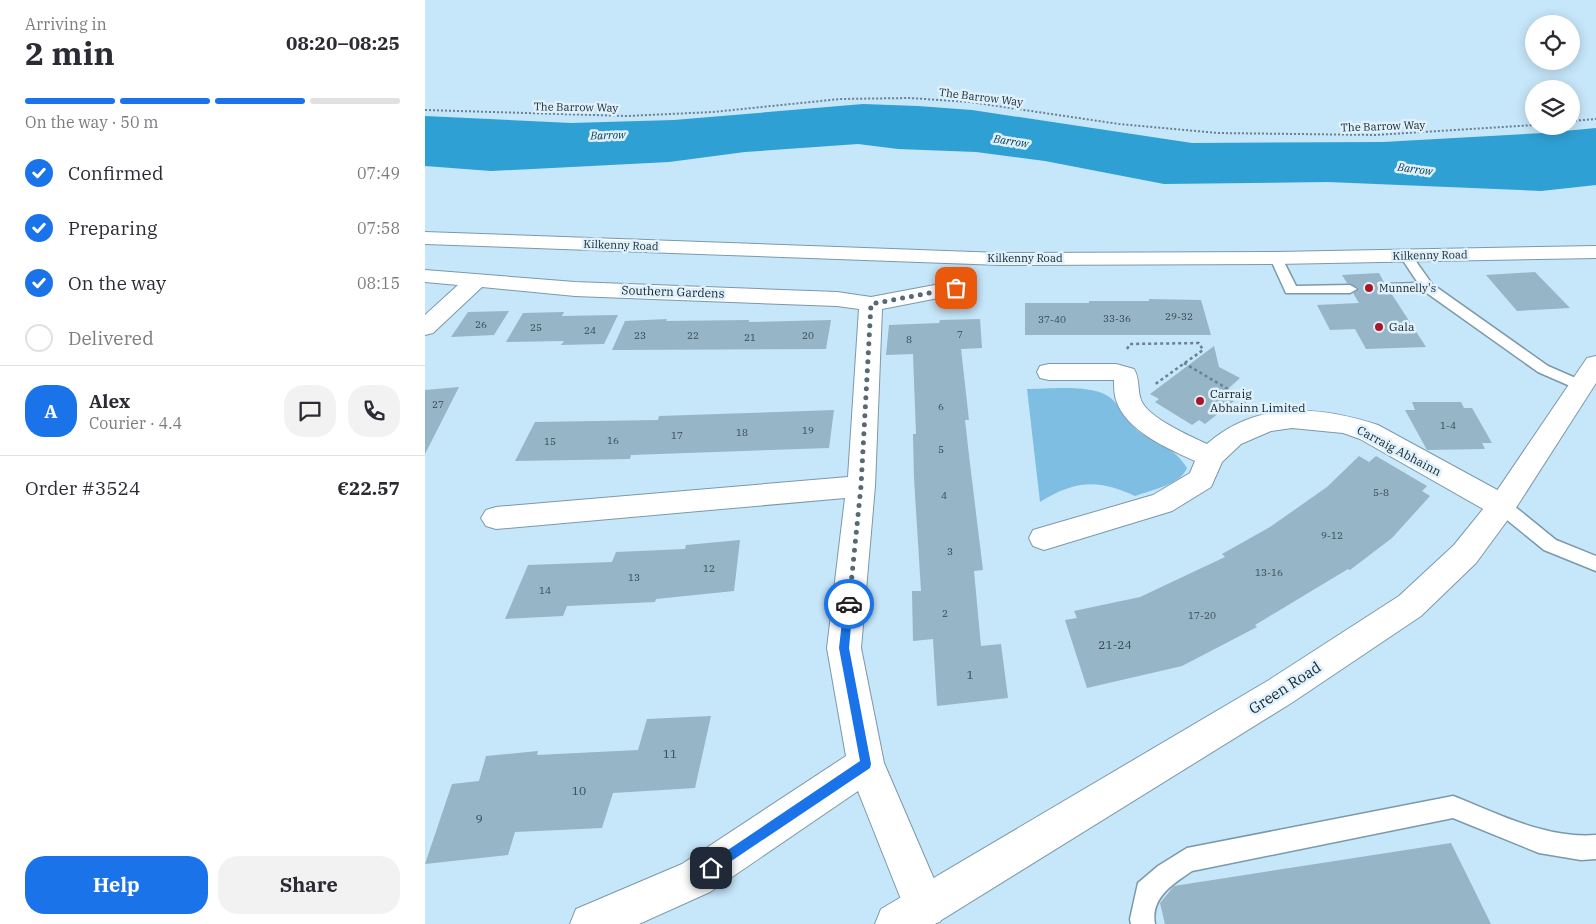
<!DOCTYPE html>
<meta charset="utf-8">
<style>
body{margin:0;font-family:"IBM Plex Serif",serif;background:#f2f2f3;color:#2b2b33;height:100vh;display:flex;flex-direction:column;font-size:19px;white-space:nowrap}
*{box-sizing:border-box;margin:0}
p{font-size:16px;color:#7c7c81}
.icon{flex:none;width:28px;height:28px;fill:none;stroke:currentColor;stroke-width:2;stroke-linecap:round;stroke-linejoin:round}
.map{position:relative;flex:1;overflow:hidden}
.sheet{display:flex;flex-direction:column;background:#fff;width:425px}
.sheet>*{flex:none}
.tools{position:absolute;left:1100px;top:15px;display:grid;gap:10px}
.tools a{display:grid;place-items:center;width:55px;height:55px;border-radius:50%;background:#fff;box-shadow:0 2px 12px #0003;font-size:25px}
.pin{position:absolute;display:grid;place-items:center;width:42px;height:42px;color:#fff;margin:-21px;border-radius:10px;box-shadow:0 2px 8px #0006}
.courier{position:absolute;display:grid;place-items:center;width:50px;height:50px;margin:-25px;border:4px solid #1a73e8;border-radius:50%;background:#fff;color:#222;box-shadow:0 1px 6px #0007}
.overview em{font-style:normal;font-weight:700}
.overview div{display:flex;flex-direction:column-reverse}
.overview{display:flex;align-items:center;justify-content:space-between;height:85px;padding:0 25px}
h1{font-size:32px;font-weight:700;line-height:38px}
.bar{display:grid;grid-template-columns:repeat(4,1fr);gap:8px 5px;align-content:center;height:60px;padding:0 25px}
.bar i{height:6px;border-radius:4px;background:#e1e1e2}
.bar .on{background:#1a73e8}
.bar p{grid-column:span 4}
.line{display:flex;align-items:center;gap:12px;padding:0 25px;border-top:1px solid #e1e1e2}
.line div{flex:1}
.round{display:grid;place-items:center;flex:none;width:52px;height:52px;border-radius:20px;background:#f2f2f3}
ol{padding:0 25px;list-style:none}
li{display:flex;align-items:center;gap:15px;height:55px}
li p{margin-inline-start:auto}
li .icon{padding:5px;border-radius:50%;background:#1a73e8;color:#fff;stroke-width:4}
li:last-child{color:#7c7c81}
li i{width:28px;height:28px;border:2px solid #e1e1e2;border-radius:50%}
.button{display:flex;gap:10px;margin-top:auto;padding:10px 25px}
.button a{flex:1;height:58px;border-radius:20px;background:#1a73e8;color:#fff;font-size:20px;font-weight:700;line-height:58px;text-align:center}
.button a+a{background:#f2f2f3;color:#2b2b33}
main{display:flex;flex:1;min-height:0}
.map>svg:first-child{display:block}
.green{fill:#7ebee2}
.water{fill:#2fa0d4}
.building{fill:#96b5c7}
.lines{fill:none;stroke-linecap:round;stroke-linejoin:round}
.service-casing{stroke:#7b99aa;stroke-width:3}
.minor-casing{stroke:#7b99aa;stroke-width:2}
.tertiary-casing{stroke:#7b99aa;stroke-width:2}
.secondary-casing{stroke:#7b99aa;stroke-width:2}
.path-far1{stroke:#6b818d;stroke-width:2;stroke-dasharray:2 2;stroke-linecap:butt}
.path{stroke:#6b818d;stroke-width:2.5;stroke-dasharray:3 3;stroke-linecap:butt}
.service{fill:#fff;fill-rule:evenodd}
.minor{fill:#fff;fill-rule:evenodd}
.tertiary{fill:#fff;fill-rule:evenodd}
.secondary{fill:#fff;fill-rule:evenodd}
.route{fill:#1a73e8}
.done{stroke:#566974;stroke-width:5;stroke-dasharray:0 9}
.poi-dot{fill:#ab1625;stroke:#def1fc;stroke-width:2}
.labels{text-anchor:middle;stroke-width:5;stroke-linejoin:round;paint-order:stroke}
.number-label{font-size:10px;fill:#384953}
.far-street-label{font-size:11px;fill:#19252c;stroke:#def1fc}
.far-water-label{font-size:11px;font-style:italic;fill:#06374c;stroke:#def1fc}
.far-poi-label{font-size:11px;fill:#19252c;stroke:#def1fc;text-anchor:start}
.street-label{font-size:12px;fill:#19252c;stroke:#def1fc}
.poi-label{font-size:12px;fill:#19252c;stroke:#def1fc;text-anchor:start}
.near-number-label{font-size:12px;fill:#384953}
.near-street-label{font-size:15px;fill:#19252c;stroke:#def1fc}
</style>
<main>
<section class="sheet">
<div class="overview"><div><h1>2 min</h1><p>Arriving in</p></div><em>08:20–08:25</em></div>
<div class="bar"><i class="on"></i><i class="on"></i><i class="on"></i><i></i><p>On the way · 50 m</p></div>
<ol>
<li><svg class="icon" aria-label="check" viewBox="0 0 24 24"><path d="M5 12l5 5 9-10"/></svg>Confirmed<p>07:49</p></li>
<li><svg class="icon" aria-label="check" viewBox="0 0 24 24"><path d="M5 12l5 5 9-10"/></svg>Preparing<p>07:58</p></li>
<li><svg class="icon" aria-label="check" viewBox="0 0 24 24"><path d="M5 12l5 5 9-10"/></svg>On the way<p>08:15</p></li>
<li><i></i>Delivered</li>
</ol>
<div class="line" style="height:90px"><b class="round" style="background:#1a73e8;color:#fff">A</b><div><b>Alex</b><p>Courier · 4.4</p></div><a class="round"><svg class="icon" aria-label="chat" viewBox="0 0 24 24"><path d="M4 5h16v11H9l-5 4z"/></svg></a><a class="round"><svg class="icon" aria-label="phone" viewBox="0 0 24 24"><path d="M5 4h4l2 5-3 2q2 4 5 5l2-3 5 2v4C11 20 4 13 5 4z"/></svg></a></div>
<div class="line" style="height:65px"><div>Order #3524</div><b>€22.57</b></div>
<div class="button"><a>Help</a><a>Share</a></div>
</section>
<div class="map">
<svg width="1171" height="924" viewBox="0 0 1171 924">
<rect width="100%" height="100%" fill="#c6e6f9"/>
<path class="green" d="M 602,389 C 625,389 672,383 688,400 C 698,410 702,423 714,432 C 734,445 748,446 762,468 C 755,485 726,490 710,496 C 674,479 650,480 615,502 Z"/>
<path class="water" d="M 438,104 L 493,106 L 547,110 L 767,143 L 958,142 L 1118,133 L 1171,128 L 1171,185 L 1116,191 L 903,182 L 739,184 L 620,161 L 551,152 L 473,149 L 433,144 L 320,152 L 244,162 L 66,171 L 0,166 L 0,116 L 146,123 L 249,120 Z"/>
<path class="building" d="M 1110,272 L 1145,308 L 1092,311 L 1061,275 Z
M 954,273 L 960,284 L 955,287 L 956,292 L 966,293 L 1001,347 L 941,349 L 930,329 L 905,330 L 892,305 L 934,303 L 928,293 L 934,288 L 922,283 L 917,275 Z
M 724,299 L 776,300 L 786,335 L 600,335 L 600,303 L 664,303 L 664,301 L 724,301 Z
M 84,311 L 69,335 L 26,337 L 43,312 Z
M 139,312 L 137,316 L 193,315 L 179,344 L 136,345 L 139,341 L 81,342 L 98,313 Z
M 242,319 L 241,321 L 324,320 L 324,322 L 406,320 L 401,349 L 187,350 L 200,321 Z
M 555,319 L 557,348 L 536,349 L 544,420 L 540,420 L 545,464 L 558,570 L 549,571 L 556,646 L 576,644 L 583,698 L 512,706 L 508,639 L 488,641 L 487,591 L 496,591 L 489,478 L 488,434 L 491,434 L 488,354 L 461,355 L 464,325 L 514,323 L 515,320 Z
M 789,346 L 794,367 L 815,378 L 803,389 L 807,391 L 801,396 L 809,401 L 780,424 L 774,420 L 767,425 L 730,402 L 734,399 L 725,394 Z
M 34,387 L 0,454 L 0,390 Z
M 987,402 L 1036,402 L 1039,408 L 1047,408 L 1067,443 L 1057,443 L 1060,449 L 1002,450 L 980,410 L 990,410 Z
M 409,410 L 404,448 L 206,455 L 205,459 L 90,461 L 110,422 L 233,420 L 234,416 Z
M 934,456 L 944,462 L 951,456 L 1002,486 L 997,491 L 1005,496 L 967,538 L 925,570 L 923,569 L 830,625 L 832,627 L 757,666 L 662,688 L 640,620 L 652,618 L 649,611 L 715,597 L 800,557 L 797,554 L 845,527 L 902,487 Z
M 315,540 L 309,591 L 231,599 L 230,602 L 142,606 L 138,616 L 80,619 L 103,565 L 187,562 L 191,552 L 260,549 L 261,545 Z
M 286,716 L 270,788 L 188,793 L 177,828 L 90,832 L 83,855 L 0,864 L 27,784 L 54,781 L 61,756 L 113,751 L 112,755 L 213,750 L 222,719 Z
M 1026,843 L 1066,924 L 740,924 L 735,903 L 749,886 Z"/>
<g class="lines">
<defs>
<path id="service" d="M 981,252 L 985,253 L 1007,284 L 1123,366 L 1162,383 L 1164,386 L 1162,389 L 1152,389 L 1113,372 L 999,291 L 958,291 L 957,288 L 963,284 L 993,283 L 975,256 Z
M 851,254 L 857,258 L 871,286 L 925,285 L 932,289 L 925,293 L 861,293 L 845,258 Z
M 1077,499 L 1083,501 L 1131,540 L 1171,556 L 1171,571 L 1119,550 L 1071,511 L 1068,506 L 1071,501 Z
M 1028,796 C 1074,814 1121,839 1171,835 L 1171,859 L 1156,860 L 1114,853 L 1028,818 L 767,871 C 748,884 725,898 730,924 L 706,924 L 705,919 L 713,883 L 733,866 L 762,848 Z"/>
<path id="minor" d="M 0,270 L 150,282 L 412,292 L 446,297 L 531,281 L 539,283 L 542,288 L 539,293 L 457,309 L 450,486 L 436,648 L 459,763 L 521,907 L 515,922 C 506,924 494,924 485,922 L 433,791 L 285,892 L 214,924 L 145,924 L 151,909 L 257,864 L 421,756 L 402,648 L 420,498 L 71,529 L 61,526 L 56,518 L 61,510 L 71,507 L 423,477 L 434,309 L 412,306 L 150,296 L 57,287 L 8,333 L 0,335 L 0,315 L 33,285 L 0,282 Z
M 624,364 L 691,364 L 709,369 C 715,379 712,389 716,400 C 723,418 765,436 782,444 C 832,400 894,406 953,425 L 1087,498 L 1091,506 L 1087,514 L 1077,517 L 1067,514 L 935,439 L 918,433 L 867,428 L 846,431 L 816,444 L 797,462 L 786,487 L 747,511 L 619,550 L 608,546 L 604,538 L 608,530 L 728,495 L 765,473 L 770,461 C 742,448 701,431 691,400 C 689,394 689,386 689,380 L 624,380 L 615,378 L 612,372 L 615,366 Z"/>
<path id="tertiary" d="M 1171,356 L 1171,383 L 1087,514 L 1051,563 L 996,616 L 868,702 L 510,924 L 450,924 L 456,909 L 844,680 L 974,596 L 1029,545 L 1067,498 L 1162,358 Z"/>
<path id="secondary" d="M 0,232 L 576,253 L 851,252 L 1171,246 L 1171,258 L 851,264 L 576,265 L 0,244 Z"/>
</defs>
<use href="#service" class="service-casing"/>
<use href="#minor" class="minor-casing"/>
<use href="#tertiary" class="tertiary-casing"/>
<use href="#secondary" class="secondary-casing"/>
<path class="path-far1" d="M 0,110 L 202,116 L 288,112 L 415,99 L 484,98 L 545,102 L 694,124 L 793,133 L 951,135 L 1109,125
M 1146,121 L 1171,119"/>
<path class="path" d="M 702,349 L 705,344 L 774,343 L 778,350 L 729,385
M 759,363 L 813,395 L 821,402"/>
<use href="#service" class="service"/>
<use href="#minor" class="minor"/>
<use href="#tertiary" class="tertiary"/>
<use href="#secondary" class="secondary"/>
</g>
<path class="route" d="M 424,600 L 428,604 L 424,648 L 446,764 L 445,768 L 290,872 L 286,874 L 282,872 L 280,868 L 282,864 L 435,761 L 414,648 L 419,604 Z"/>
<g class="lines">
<path class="done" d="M 424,604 L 436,486 L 446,304 L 531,288"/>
</g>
<g class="poi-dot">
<circle cx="944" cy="288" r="5"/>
<circle cx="954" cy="327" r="5"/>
<circle cx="775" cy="401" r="5"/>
</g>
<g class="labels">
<g class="number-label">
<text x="754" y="320">29-32</text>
<text x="692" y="322">33-36</text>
<text x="627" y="323">37-40</text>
<text x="56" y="328">26</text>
<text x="111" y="331">25</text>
<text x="165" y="334">24</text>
<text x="535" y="338">7</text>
<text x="215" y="339">23</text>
<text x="268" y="339">22</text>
<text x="383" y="339">20</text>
<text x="325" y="341">21</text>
<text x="484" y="343">8</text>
<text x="13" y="408">27</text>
<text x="516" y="410">6</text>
<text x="1023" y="429">1-4</text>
<text x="383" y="434">19</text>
<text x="317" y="436">18</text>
<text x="252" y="439">17</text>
<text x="188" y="444">16</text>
<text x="125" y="445">15</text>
<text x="516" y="453">5</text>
<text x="956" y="496">5-8</text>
<text x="519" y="499">4</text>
<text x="907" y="539">9-12</text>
<text x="525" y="555">3</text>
<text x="284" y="572">12</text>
<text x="844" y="576">13-16</text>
<text x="209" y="581">13</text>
<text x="120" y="594">14</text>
<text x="520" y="617">2</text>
<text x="777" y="619">17-20</text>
</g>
<g class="far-street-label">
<text transform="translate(556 97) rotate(7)" y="4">The Barrow Way</text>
<text transform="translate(151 107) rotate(1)" y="4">The Barrow Way</text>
<text transform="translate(958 126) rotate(-2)" y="4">The Barrow Way</text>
<text transform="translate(196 245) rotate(2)" y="4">Kilkenny Road</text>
<text transform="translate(1005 255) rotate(-1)" y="4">Kilkenny Road</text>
<text x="600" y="262">Kilkenny Road</text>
</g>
<g class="far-water-label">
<text transform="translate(183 135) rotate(-2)" y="4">Barrow</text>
<text transform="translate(586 141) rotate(9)" y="4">Barrow</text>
<text transform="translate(990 169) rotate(8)" y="4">Barrow</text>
</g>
<g class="far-poi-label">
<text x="954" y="292">Munnelly's</text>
</g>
<g class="street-label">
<text transform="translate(248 292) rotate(2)" y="4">Southern Gardens</text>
<text transform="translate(974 451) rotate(28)" y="4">Carraig Abhainn</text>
</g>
<g class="poi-label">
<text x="964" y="331">Gala</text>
<text x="785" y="398">Carraig<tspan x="785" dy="14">Abhainn Limited</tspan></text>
</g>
<g class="near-number-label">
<text x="690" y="649">21-24</text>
<text x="545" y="679">1</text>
<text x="245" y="758">11</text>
<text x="154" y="795">10</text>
<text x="54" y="823">9</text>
</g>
<g class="near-street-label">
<text transform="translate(860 688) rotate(-33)" y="5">Green Road</text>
</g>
</g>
</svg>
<div class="tools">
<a><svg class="icon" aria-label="locate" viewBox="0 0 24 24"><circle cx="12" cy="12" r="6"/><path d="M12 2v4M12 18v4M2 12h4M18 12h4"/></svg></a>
<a><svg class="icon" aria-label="layers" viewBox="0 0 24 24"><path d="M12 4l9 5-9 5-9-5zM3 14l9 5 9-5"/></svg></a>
</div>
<div class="pin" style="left:531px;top:288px;background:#ea580c"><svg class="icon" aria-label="bag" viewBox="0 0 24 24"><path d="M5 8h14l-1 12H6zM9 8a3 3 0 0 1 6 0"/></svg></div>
<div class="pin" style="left:286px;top:868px;background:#1f2937"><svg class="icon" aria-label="home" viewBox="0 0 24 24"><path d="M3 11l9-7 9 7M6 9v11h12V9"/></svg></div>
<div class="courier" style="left:424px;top:604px"><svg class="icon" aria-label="car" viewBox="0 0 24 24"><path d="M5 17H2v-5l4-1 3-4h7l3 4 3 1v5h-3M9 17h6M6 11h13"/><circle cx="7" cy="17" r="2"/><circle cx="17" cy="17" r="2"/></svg></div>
</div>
</main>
